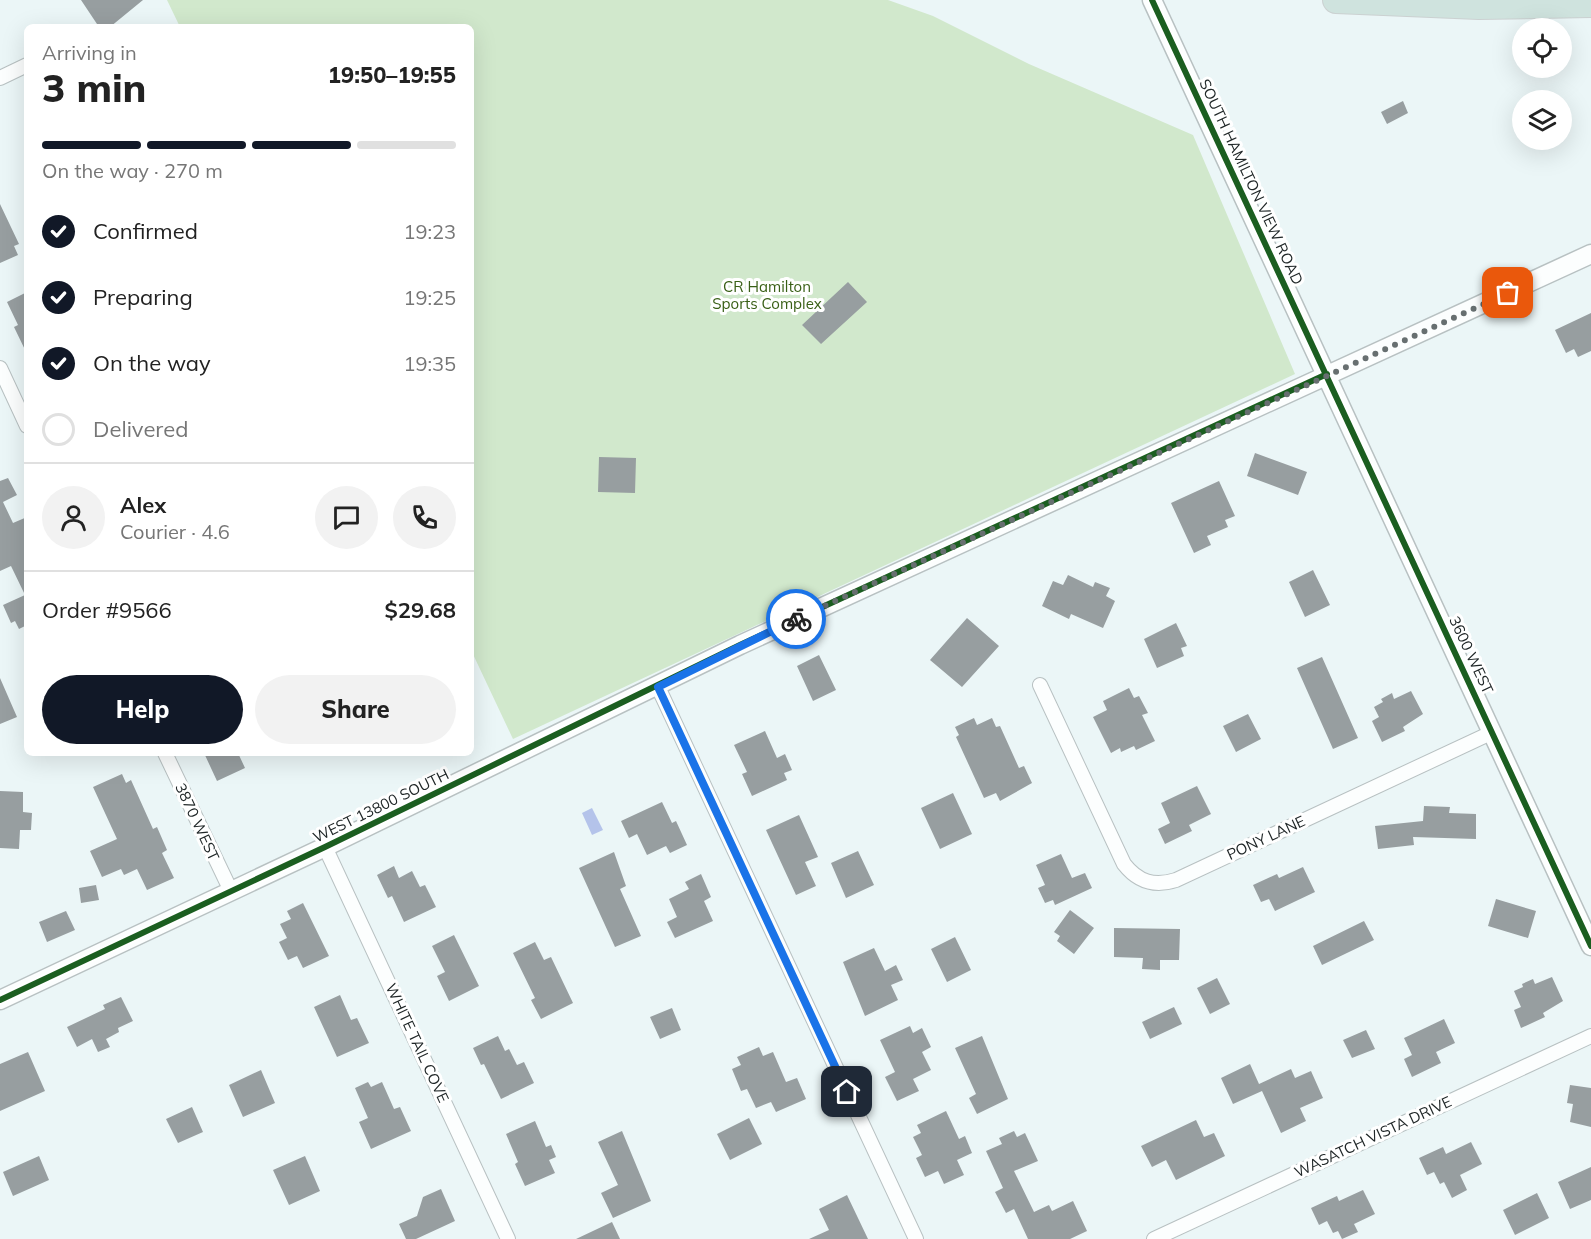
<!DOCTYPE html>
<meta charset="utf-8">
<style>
body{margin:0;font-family:Mulish,sans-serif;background:#f2f2f2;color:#222;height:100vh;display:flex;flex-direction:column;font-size:22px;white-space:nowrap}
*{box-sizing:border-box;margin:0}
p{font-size:20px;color:#767676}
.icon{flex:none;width:33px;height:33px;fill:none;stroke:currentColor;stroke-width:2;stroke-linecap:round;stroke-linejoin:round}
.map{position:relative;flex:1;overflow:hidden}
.details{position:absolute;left:24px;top:24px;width:450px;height:732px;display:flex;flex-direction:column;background:#fff;border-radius:9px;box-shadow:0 6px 24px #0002}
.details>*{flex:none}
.tools{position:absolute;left:1512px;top:18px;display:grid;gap:12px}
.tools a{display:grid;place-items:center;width:60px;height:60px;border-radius:50%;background:#fff;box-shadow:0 6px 24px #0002;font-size:30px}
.pin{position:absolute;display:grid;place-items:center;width:51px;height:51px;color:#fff;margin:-26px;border-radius:12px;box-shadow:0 3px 9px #0006}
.courier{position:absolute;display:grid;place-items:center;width:60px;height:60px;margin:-30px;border:4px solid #1a73e8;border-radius:50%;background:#fff;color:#222;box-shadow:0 2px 8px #0007}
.headline em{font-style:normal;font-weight:800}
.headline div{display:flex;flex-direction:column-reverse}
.headline{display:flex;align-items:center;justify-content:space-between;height:102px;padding:0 18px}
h1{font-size:39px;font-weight:800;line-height:45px}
.bar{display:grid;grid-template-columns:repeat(4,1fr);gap:9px 6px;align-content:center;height:72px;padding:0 18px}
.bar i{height:8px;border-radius:4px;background:#e0e0e0}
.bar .selected{background:#111827}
.bar p{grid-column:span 4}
.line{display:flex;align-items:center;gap:15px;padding:0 18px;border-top:2px solid #e0e0e0}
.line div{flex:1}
.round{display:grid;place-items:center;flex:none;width:63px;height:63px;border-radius:32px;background:#f2f2f2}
ol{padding:0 18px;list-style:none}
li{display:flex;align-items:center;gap:18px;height:66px}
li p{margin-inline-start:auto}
li .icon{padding:6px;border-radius:50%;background:#111827;color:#fff;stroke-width:4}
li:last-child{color:#767676}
li i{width:33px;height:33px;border:3px solid #e0e0e0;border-radius:50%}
.action{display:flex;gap:12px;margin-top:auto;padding:12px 18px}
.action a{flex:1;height:69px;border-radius:36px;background:#111827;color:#fff;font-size:24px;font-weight:800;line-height:69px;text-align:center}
.action a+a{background:#f2f2f2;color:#222}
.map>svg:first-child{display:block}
.green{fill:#d1e8cc}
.water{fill:#b4c3ea}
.building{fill:#979ea0}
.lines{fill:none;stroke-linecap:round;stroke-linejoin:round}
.minor-casing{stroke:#b8c1c2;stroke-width:16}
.tertiary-casing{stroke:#b8c1c2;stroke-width:21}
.motorway-casing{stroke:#cbd1d1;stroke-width:28}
.minor{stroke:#fcfefe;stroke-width:14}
.tertiary{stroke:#fcfefe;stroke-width:18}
.motorway{stroke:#cfe3de;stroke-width:26}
.cycleway-casing{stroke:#fff;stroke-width:10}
.cycleway{stroke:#1b5e20;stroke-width:6}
.done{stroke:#676f70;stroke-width:6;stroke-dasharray:0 10.8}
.route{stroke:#1a73e8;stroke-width:8}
.labels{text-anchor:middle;stroke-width:6;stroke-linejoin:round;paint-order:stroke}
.street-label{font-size:15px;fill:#202728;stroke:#fff}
.park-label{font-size:15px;fill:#385f15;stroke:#fff}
</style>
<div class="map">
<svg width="1591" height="1239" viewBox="0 0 1591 1239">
<rect width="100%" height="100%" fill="#ebf6f7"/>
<path class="green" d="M 167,0 L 888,0 L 933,16 L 1029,64 L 1193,135 L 1295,374 L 513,739 L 471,650 L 471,27 L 180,27 Z"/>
<path class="water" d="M 592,808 L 603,830 L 592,835 L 582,813 Z"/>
<path class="building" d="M 81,0 L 143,0 L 110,27 L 99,27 Z
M 1403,101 L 1408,113 L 1387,124 L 1381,112 Z
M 0,204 L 19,244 L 14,246 L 18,255 L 0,263 Z
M 848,282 L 867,302 L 821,344 L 802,325 Z
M 27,292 L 27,354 L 14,327 L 18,325 L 7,302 Z
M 1591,313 L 1591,351 L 1578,357 L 1574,349 L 1566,353 L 1555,330 Z
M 1255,453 L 1307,472 L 1298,495 L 1247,476 Z
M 599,457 L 636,458 L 635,493 L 598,492 Z
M 8,478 L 17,495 L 3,502 L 13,523 L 27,517 L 27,625 L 19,629 L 15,621 L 11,623 L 3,605 L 25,595 L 11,566 L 0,571 L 0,481 Z
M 1219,481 L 1235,516 L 1225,520 L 1228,527 L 1207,536 L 1211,545 L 1194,553 L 1171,503 Z
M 1313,570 L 1330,605 L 1305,617 L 1289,582 Z
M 1068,575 L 1093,587 L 1095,582 L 1110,588 L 1106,596 L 1115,601 L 1103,628 L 1071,614 L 1069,619 L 1042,606 L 1053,581 L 1063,585 Z
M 967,618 L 999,646 L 962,687 L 930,660 Z
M 1176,623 L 1187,646 L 1181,648 L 1184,656 L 1157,668 L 1144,639 Z
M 819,655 L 836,690 L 813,701 L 797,666 Z
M 1322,657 L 1358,738 L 1333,749 L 1297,668 Z
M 0,678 L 17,717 L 0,724 Z
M 1129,688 L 1134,698 L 1139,696 L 1148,713 L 1142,715 L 1155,741 L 1136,750 L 1134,746 L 1121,752 L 1120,748 L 1111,753 L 1093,717 L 1107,710 L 1103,701 Z
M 1411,691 L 1423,714 L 1403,727 L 1405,731 L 1382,742 L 1372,721 L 1379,717 L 1374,707 L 1383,702 L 1381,699 L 1392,693 L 1394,699 Z
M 1248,714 L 1261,739 L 1236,752 L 1223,726 Z
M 974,718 L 977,725 L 992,718 L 996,727 L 1000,726 L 1019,768 L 1024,766 L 1032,783 L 1000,801 L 996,793 L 984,798 L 956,737 L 959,735 L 955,727 Z
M 765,731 L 777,758 L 785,754 L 792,770 L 784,773 L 787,780 L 752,796 L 742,774 L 747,772 L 734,745 Z
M 204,753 L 238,753 L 245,768 L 217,781 Z
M 122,774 L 126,783 L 131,780 L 153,829 L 157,827 L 167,850 L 162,853 L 174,878 L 147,890 L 137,869 L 124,875 L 121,869 L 102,877 L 90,851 L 117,839 L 93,787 Z
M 1197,786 L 1211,814 L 1189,825 L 1192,831 L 1165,844 L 1158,829 L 1170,823 L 1161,803 Z
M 0,791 L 23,792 L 23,812 L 32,813 L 31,830 L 20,830 L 19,849 L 0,848 Z
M 953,793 L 972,834 L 940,849 L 921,808 Z
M 662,802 L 672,823 L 676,821 L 687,845 L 670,853 L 666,846 L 647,855 L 637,834 L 629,838 L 621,821 Z
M 1424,806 L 1450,807 L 1449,813 L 1476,814 L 1476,839 L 1413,837 L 1414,845 L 1378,849 L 1375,826 L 1423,821 Z
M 799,815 L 818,857 L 805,862 L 816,886 L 796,895 L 766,830 Z
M 858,851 L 874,885 L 846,898 L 831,863 Z
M 614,852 L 626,886 L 620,889 L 641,936 L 615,947 L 579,868 Z
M 1061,854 L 1072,878 L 1085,873 L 1092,888 L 1055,905 L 1053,900 L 1045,903 L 1038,888 L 1045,885 L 1036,865 Z
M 394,866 L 399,878 L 412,871 L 420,887 L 425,885 L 436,907 L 404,922 L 392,896 L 388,898 L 377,875 Z
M 1303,867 L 1315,892 L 1275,911 L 1269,899 L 1261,902 L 1253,885 L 1277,874 L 1279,878 Z
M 701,874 L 711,897 L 704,901 L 713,921 L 675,938 L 667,922 L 677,917 L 669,899 L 689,889 L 685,882 Z
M 96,885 L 99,900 L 81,903 L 79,888 Z
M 1496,899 L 1536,911 L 1528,938 L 1488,926 Z
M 303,903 L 329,956 L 303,968 L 297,956 L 288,960 L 279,942 L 287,938 L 280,924 L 291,919 L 287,911 Z
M 1070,910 L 1094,928 L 1074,954 L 1057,941 L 1060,936 L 1054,932 Z
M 66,911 L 75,930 L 47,942 L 39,922 Z
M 1364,921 L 1374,940 L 1322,965 L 1313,946 Z
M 1114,928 L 1180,929 L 1179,960 L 1160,960 L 1160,970 L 1142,969 L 1143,958 L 1114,957 Z
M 454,935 L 479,986 L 449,1001 L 437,976 L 445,972 L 432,946 Z
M 955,937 L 971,970 L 947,982 L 931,949 Z
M 535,942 L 544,960 L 551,957 L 573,1003 L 541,1019 L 531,1000 L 535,998 L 513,953 Z
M 874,948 L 885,971 L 896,965 L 903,980 L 891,985 L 898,1000 L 865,1016 L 843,962 Z
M 1552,977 L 1563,1001 L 1543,1013 L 1545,1017 L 1521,1028 L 1514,1010 L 1521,1007 L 1514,991 L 1523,987 L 1522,984 L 1533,979 L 1535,984 Z
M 1217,978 L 1230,1004 L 1210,1014 L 1197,988 Z
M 340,995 L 351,1020 L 357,1018 L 369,1043 L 337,1057 L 314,1007 Z
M 121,997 L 133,1021 L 118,1028 L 119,1032 L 106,1039 L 110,1047 L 98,1052 L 92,1039 L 77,1047 L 67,1027 L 105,1009 L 103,1005 Z
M 1174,1007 L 1182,1024 L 1150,1039 L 1142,1022 Z
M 672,1008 L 681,1030 L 660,1039 L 650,1017 Z
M 1444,1019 L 1455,1043 L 1436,1052 L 1441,1063 L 1412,1077 L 1404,1059 L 1412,1055 L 1404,1038 Z
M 910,1026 L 913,1033 L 922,1028 L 931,1047 L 922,1052 L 931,1070 L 913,1079 L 919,1091 L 897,1101 L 885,1077 L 895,1072 L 880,1040 Z
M 1366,1030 L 1375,1049 L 1352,1058 L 1343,1040 Z
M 498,1036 L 505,1051 L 509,1049 L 517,1065 L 524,1062 L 534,1083 L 501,1099 L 484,1064 L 481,1065 L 473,1048 Z
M 982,1036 L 1008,1099 L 977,1114 L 969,1098 L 976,1094 L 955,1048 Z
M 759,1047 L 763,1056 L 773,1052 L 786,1082 L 797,1078 L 806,1099 L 776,1112 L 771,1102 L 756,1108 L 747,1089 L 741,1091 L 732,1069 L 741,1065 L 737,1057 Z
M 28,1052 L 45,1091 L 0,1111 L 0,1064 Z
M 1250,1064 L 1259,1084 L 1291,1069 L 1295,1078 L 1311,1071 L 1323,1098 L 1300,1108 L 1306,1121 L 1281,1133 L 1262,1091 L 1233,1104 L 1221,1078 Z
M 261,1070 L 275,1103 L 243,1117 L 229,1085 Z
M 368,1082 L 371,1087 L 382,1082 L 394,1109 L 400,1107 L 411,1131 L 371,1149 L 359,1122 L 368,1118 L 355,1088 Z
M 1570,1085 L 1591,1088 L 1591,1127 L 1570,1122 L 1573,1104 L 1567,1103 Z
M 192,1107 L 203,1132 L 178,1143 L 166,1119 Z
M 946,1111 L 959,1139 L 965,1136 L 972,1153 L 957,1160 L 964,1175 L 944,1184 L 938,1171 L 925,1177 L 916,1158 L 922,1155 L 913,1137 L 921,1133 L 917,1125 Z
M 749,1118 L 762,1144 L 730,1160 L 717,1134 Z
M 1196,1120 L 1204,1137 L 1214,1133 L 1225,1156 L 1176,1180 L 1166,1160 L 1152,1167 L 1141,1146 Z
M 535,1121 L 546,1147 L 551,1145 L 556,1157 L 549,1160 L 555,1173 L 525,1186 L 515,1164 L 518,1162 L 506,1134 Z
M 622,1131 L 651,1201 L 613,1218 L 601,1193 L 618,1185 L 598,1142 Z
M 1014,1131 L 1017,1137 L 1025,1133 L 1038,1161 L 1014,1171 L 1034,1212 L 1049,1205 L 1052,1211 L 1073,1201 L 1087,1231 L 1070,1239 L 1028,1239 L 1014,1209 L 1006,1213 L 995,1192 L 1003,1188 L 986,1151 L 1002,1144 L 999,1138 Z
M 1471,1142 L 1482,1164 L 1460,1175 L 1467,1190 L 1452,1198 L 1444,1182 L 1440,1184 L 1434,1172 L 1427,1175 L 1419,1158 L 1443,1147 L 1446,1154 Z
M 39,1156 L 49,1180 L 13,1196 L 3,1172 Z
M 305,1156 L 320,1191 L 289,1205 L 273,1170 Z
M 1591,1167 L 1591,1200 L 1570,1209 L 1558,1182 Z
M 441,1189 L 455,1221 L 416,1239 L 406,1239 L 399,1224 L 417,1216 L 423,1197 Z
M 1363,1190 L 1375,1214 L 1354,1224 L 1358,1232 L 1342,1239 L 1338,1231 L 1333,1233 L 1327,1221 L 1319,1225 L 1311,1208 L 1337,1196 L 1339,1201 Z
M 1537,1193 L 1549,1218 L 1515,1235 L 1503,1210 Z
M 847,1195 L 868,1239 L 809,1239 L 829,1230 L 819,1209 Z
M 612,1222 L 620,1239 L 576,1239 Z"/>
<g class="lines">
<defs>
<path id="minor" d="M 0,78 L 27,65
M 0,368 L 27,426
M 1040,685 L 1124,864 C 1138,882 1154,887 1176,880 L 1493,732
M 658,687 L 916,1239
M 165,753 L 231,891
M 325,847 L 508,1239
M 1154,1239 L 1591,1036"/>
<path id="tertiary" d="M 1152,0 L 1591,946
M 0,1000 L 325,847 L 740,645 L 1591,254"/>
<path id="motorway" d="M 1336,0 L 1479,6 L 1591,4"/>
</defs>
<use href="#minor" class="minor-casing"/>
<use href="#tertiary" class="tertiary-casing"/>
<use href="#motorway" class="motorway-casing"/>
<use href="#minor" class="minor"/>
<use href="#tertiary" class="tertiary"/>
<use href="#motorway" class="motorway"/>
<defs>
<path id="cycleway" d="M 1152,0 L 1591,946
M 0,1000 L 325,847 L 740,645 L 1327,374"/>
</defs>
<use href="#cycleway" class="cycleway-casing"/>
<use href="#cycleway" class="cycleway"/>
</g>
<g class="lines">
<path class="done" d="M 796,619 L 1508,293"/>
<path class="route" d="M 796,619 L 658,687 L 847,1092"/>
</g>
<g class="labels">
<g class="street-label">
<text transform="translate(1251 182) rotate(65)" y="5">SOUTH HAMILTON VIEW ROAD</text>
<text transform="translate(1471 655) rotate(65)" y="5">3600 WEST</text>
<text transform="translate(381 806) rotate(-26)" y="5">WEST 13800 SOUTH</text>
<text transform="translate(197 822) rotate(65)" y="5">3870 WEST</text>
<text transform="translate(1266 838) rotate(-25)" y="5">PONY LANE</text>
<text transform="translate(417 1043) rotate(65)" y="5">WHITE TAIL COVE</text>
<text transform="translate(1373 1137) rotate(-25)" y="5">WASATCH VISTA DRIVE</text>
</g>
<g class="park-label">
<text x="767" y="292">CR Hamilton<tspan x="767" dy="17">Sports Complex</tspan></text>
</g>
</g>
</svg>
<div class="tools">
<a><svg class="icon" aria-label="locate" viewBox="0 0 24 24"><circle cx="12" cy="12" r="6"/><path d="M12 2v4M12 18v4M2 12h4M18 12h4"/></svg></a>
<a><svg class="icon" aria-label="layers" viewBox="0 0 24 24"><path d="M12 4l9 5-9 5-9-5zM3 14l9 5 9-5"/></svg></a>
</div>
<div class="pin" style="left:1508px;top:293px;background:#ea580c"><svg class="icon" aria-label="bag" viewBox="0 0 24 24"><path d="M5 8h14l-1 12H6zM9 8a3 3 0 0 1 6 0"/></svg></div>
<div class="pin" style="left:847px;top:1092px;background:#1f2937"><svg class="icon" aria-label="home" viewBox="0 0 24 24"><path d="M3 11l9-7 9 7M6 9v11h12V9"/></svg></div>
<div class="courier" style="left:796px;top:619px"><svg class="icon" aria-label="bike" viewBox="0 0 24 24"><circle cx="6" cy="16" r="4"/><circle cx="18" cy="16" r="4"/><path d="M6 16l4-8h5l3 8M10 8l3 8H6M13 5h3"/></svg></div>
<section class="details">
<div class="headline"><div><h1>3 min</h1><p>Arriving in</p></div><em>19:50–19:55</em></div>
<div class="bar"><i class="selected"></i><i class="selected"></i><i class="selected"></i><i></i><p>On the way · 270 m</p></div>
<ol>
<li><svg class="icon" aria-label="check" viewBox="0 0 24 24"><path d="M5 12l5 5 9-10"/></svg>Confirmed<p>19:23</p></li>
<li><svg class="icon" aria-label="check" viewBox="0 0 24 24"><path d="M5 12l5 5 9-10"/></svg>Preparing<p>19:25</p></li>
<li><svg class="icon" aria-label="check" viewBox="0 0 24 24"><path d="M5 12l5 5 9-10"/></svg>On the way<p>19:35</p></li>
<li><i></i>Delivered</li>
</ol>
<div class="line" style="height:108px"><a class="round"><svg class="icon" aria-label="person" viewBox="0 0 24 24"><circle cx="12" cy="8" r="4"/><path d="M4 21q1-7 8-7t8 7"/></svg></a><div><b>Alex</b><p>Courier · 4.6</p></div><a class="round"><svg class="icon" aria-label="chat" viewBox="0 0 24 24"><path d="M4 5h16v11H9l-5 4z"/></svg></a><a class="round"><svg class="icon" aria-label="phone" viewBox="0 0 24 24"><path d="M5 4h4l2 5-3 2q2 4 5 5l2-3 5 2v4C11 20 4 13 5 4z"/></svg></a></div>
<div class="line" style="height:78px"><div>Order #9566</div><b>$29.68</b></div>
<div class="action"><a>Help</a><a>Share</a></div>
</section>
</div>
